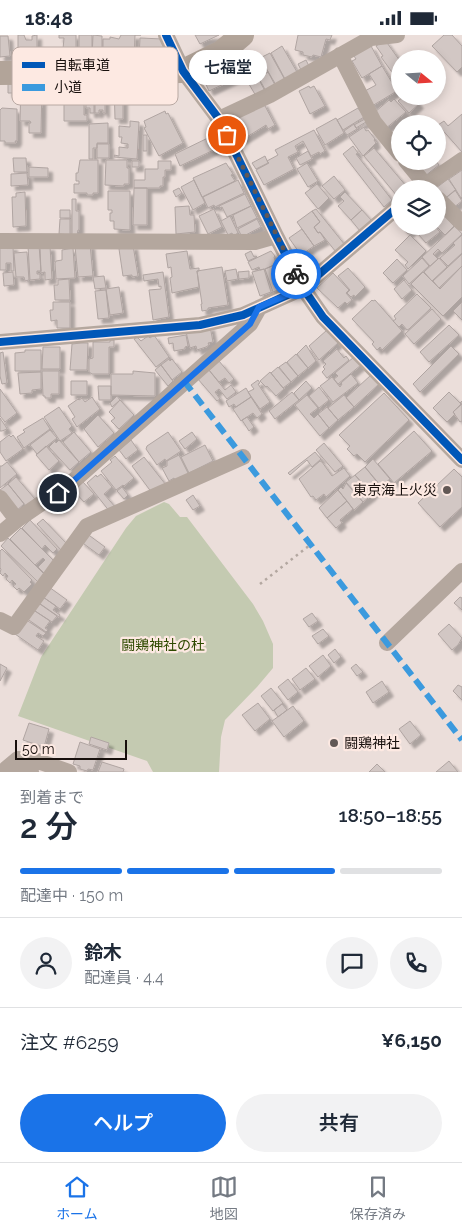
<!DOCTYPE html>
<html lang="ja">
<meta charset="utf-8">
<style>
body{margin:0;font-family:Raleway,"Noto Sans JP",sans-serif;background:#f2f2f3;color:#1f2937;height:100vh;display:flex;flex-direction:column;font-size:19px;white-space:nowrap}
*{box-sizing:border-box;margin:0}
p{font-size:16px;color:#747a83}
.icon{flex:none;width:28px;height:28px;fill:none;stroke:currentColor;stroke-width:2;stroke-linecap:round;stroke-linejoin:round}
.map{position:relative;height:737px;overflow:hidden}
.panel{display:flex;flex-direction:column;background:#fff;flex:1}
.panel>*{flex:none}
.needle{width:32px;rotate:108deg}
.fabs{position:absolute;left:391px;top:15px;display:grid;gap:10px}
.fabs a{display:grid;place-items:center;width:55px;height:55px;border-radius:50%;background:#fff;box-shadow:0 2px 12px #0003;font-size:25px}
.scale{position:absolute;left:15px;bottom:12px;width:112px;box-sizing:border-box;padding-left:5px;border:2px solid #18100d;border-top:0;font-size:14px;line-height:18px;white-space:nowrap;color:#18100d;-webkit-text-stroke:4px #fde9e2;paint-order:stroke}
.pin{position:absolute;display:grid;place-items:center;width:42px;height:42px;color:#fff;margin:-21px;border:2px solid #fff;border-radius:50%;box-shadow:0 1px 5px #0007}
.courier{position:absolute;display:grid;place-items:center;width:50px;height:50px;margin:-25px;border:4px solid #1a73e8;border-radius:50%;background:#fff;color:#222;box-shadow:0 1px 6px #0007}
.bubble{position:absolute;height:35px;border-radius:18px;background:#fff;box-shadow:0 2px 12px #0003;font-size:16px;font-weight:600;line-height:35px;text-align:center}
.head em{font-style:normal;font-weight:600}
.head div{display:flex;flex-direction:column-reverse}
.head{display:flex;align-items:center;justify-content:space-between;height:85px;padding:0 20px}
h1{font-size:32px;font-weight:600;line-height:38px}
.bar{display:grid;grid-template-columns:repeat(4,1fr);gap:8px 5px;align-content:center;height:60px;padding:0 20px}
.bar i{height:6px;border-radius:4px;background:#e0e1e3}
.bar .selected{background:#1a73e8}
.bar p{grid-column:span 4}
.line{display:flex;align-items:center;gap:12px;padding:0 20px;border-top:1px solid #e0e1e3}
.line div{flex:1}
.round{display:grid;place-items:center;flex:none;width:52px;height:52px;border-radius:26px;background:#f2f2f3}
.cta{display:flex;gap:10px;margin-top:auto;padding:10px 20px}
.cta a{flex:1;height:58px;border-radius:30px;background:#1a73e8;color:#fff;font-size:20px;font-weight:600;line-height:58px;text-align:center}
.cta a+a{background:#f2f2f3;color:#1f2937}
.status{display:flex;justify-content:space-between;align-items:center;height:35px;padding:0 25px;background:#fff;direction:ltr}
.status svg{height:14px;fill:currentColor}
.menu{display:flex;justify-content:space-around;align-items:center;height:70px;border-top:1px solid #e0e1e3;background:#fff;font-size:14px;color:#747a83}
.menu a{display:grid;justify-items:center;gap:2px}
.menu .selected{color:#1a73e8}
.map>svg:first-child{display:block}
.green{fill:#c4cab1}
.building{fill:#d2c7c4;stroke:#b0a5a2;filter:url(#shadow)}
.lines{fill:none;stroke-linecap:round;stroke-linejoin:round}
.path{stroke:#b3a7a0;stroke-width:2.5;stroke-dasharray:2.5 4;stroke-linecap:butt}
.street{stroke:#b4a79e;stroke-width:16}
.secondary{stroke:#b2a499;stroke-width:24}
.quiet{stroke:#3b9ade;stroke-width:6;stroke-dasharray:12 6;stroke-linecap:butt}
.cycleway-casing{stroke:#fde9e2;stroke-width:11}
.cycleway{stroke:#0057b8;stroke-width:8}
.done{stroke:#625855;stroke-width:5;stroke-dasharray:0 9}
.route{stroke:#1a73e8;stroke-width:6}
.poi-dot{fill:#625855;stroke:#fde9e2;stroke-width:2}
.labels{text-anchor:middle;stroke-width:4.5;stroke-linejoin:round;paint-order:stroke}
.poi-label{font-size:14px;fill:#18100d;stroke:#fde9e2;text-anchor:end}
.park-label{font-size:14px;fill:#2f4a00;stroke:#fde9e2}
.key{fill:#fde9e2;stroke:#b8a8a2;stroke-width:1}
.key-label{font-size:14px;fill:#18100d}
</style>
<div class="status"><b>18:48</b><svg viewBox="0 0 49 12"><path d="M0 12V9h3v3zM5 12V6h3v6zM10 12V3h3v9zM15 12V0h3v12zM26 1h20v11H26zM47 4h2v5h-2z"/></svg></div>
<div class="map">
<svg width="462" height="737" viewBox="0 0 462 737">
<defs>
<filter id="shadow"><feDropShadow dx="4.5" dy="4.5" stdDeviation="1" flood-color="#0004"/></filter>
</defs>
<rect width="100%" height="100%" fill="#ebdeda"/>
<path class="green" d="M 164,467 L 169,469 L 180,482 L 187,482 L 253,569 L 263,586 L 273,609 L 273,633 L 257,652 L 225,685 L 221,702 L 219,737 L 153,737 L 147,726 L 18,681 L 41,622 L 126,493 L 136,481 Z"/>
<path class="building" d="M 18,0 L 24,0 L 26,5 L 32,5 L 32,1 L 37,0 L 37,25 L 29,25 L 29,27 L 18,25 Z
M 59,0 L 76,0 L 76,28 L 64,26 L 64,15 L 63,14 L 64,3 L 59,3 Z
M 79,0 L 92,0 L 92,25 L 86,25 L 86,23 L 79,23 Z
M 93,0 L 102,1 L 102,23 L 92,23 Z
M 121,0 L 141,0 L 135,0 L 134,27 L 114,27 L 114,23 L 103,22 L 103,4 L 110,4 L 110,2 L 119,4 Z
M 195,0 L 219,0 L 200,9 Z
M 298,0 L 332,0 L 330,5 L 326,4 L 321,22 L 313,20 L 312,22 L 303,20 L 303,17 L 295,15 Z
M 444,0 L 452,0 L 462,11 L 462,32 L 457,37 L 432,11 Z
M 0,1 L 8,1 L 10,21 L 0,22 Z
M 140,3 L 163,4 L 165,10 L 165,21 L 152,20 L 152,23 L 139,23 Z
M 385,5 L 400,26 L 400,36 L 394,40 L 381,22 L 383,21 L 376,11 Z
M 282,11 L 297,37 L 285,44 L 271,18 Z
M 371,11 L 382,31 L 362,43 L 352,26 L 356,24 L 352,18 Z
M 270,18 L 285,45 L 276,50 L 260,23 Z
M 260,23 L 268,37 L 258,42 L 250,29 Z
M 306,25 L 309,31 L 301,35 L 298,29 Z
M 237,28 L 243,40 L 209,56 L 203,43 Z
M 250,28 L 265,56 L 256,61 L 240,34 Z
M 382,31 L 397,56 L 372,71 L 363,57 L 376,50 L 369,39 Z
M 268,37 L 275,50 L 266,56 L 258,42 Z
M 42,48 L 41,98 L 29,98 L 29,88 L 31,88 L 30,86 L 20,86 L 21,49 Z
M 8,49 L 16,49 L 16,58 L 8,58 Z
M 86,49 L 94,49 L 94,78 L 90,78 L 90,73 L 86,73 Z
M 95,49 L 105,49 L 105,78 L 103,78 L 103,75 L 99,75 L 99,78 L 95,78 Z
M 114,50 L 123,50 L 123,84 L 115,84 Z
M 309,51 L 310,53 L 314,51 L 325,71 L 310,79 L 299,56 Z
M 404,61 L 412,61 L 419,69 L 409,78 L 398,66 Z
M 394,64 L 406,77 L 385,94 L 375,77 L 389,65 L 391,67 Z
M 64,66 L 84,66 L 84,80 L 87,80 L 87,86 L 64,86 Z
M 263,67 L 275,90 L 268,94 L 266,90 L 242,105 L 231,84 Z
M 2,73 L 17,74 L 17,106 L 15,106 L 16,108 L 5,108 L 5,106 L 0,106 L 0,75 Z
M 358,73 L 364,82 L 343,95 L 337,85 Z
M 165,76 L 166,79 L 168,78 L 183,108 L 159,121 L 144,93 L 146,92 L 144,86 Z
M 462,79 L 462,117 L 438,90 L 444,86 L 448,91 Z
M 336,83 L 344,98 L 325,110 L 316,94 Z
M 365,84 L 366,87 L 356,93 L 354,90 Z
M 130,86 L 139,87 L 137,124 L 114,122 L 114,120 L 119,121 L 119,112 L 128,113 L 128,109 L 121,108 L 122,102 L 119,102 L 119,91 L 130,92 Z
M 108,88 L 108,108 L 97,108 L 97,113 L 93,113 L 93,124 L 89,124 L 89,89 Z
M 354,89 L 357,94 L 347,100 L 344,96 Z
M 364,92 L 366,96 L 368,95 L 375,104 L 374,105 L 376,108 L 363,121 L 349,102 Z
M 314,95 L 325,116 L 320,119 L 319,117 L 311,121 L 303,106 L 295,111 L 298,117 L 288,122 L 294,134 L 264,150 L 256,135 L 269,128 L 267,126 L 278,120 L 275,115 Z
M 143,100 L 147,100 L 147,116 L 143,116 Z
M 214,100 L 220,112 L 180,131 L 175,119 Z
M 97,109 L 109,109 L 109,123 L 97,123 Z
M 353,111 L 358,118 L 356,119 L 392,165 L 384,172 L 343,119 Z
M 374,113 L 407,152 L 400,154 L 400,158 L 397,161 L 364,121 Z
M 308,116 L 312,124 L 300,130 L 296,123 Z
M 265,121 L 268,128 L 256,134 L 252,128 Z
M 13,123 L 26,123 L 27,137 L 14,137 Z
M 80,125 L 98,125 L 98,158 L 93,158 L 93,160 L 87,160 L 87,158 L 74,158 L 74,149 L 79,149 L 79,146 L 76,146 L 76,138 L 78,138 Z
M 106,125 L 127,125 L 127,133 L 129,133 L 129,149 L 124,149 L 124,151 L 105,150 Z
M 132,126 L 139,126 L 139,132 L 132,132 Z
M 158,126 L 171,126 L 171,135 L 165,135 L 165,142 L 163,142 L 163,151 L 160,151 L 160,153 L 134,153 L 134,145 L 145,145 L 145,134 L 158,134 Z
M 413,126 L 436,126 L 439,130 L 425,141 Z
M 226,128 L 233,139 L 231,140 L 235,146 L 202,162 L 193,143 Z
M 307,128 L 318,146 L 308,152 L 297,134 Z
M 29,132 L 48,133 L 48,142 L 29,142 Z
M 462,135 L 462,162 L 461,163 L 449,144 Z
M 27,138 L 28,150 L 11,151 L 11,139 Z
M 334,141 L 345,155 L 334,164 L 322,151 Z
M 448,144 L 456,155 L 444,164 L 436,153 Z
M 194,145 L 205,168 L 193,175 L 181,152 Z
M 238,145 L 244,158 L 215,172 L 214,170 L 208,173 L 203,162 Z
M 317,149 L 329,163 L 318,174 L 305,158 Z
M 134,153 L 147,153 L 147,190 L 133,190 Z
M 179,153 L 182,158 L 176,162 L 173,156 Z
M 455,155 L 462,166 L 453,173 L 446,163 Z
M 108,156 L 130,156 L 130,195 L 114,194 L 114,186 L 110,186 L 110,178 L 112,178 L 112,175 L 108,175 Z
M 25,157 L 26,191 L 13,192 L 12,162 L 16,162 L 16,158 Z
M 345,157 L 362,175 L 351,185 L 338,171 L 344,166 L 340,162 Z
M 245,159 L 251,171 L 227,182 L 222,172 L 220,173 L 219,171 Z
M 72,164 L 76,164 L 76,176 L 79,176 L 79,195 L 78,195 L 77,200 L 72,200 Z
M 189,171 L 190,180 L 194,180 L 195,197 L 176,199 L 175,172 Z
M 251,171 L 257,183 L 237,193 L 233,180 Z
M 214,174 L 222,192 L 208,199 L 199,181 Z
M 316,174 L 345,210 L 336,217 L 320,197 L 318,198 L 314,192 L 320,187 L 312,176 Z
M 60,175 L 70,175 L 70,183 L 60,183 Z
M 362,175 L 372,186 L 360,196 L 351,185 Z
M 312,176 L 320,187 L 314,192 L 318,198 L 320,197 L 325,205 L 314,211 L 297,187 Z
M 444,180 L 454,191 L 445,200 L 436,191 L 438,191 L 438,187 Z
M 230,181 L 238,198 L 233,201 L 232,198 L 228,200 L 221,186 Z
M 60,184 L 70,184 L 70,200 L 59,199 Z
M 257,184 L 261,192 L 242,202 L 238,194 Z
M 401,191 L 416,191 L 421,196 L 418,199 L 413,194 L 408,199 Z
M 427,191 L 435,191 L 440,197 L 426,208 L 418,199 Z
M 455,191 L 462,199 L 442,218 L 438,214 L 433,219 L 438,224 L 430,231 L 422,222 Z
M 302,194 L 314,211 L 301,220 L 289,203 Z
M 410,200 L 426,216 L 408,234 L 405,230 L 408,227 L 395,215 Z
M 462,200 L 462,218 L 448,231 L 440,223 L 455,210 L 453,208 Z
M 90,209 L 93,241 L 78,242 L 75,211 Z
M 39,210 L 41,236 L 37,236 L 37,239 L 40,239 L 40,244 L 30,245 L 28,211 Z
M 133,210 L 138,241 L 132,242 L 132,240 L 123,241 L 119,214 Z
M 0,211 L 13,211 L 14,236 L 11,236 L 11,228 L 6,228 L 6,235 L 0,235 Z
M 50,211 L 52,244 L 45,245 L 45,237 L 41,238 L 40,212 Z
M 73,213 L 75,243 L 56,244 L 55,228 L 56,226 L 62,225 L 62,215 Z
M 187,216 L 190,234 L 199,233 L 199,236 L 197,236 L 199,252 L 172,258 L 170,243 L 172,242 L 171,232 L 168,233 L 166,219 Z
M 251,216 L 254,222 L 256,221 L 257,222 L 248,226 L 245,219 Z
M 271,216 L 275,221 L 274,222 L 276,229 L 265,234 L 260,235 L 259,232 L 252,235 L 248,227 Z
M 27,217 L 29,245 L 25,246 L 24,242 L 16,242 L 14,218 Z
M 462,219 L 462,231 L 439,253 L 433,246 Z
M 422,223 L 429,231 L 409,249 L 403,241 Z
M 439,223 L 447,232 L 432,246 L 424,237 Z
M 397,224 L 407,235 L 393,248 L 383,238 Z
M 277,229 L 286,252 L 273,257 L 265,234 Z
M 462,231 L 462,262 L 443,281 L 411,249 L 423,237 L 440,254 Z
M 222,232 L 228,270 L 208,273 L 208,275 L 202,276 L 201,269 L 202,269 L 197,236 Z
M 348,233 L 365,252 L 355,262 L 354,260 L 351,262 L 347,258 L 350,255 L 338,241 Z
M 236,234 L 238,244 L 227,246 L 225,236 Z
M 264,234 L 271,257 L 260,261 L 252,237 Z
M 249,236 L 249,243 L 239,244 L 238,237 Z
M 13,237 L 14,250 L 4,251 L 3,238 Z
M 163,237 L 169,282 L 153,285 L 149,255 L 161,254 L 161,251 L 159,252 L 158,244 L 144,246 L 143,240 Z
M 333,238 L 349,255 L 346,258 L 352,265 L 347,269 L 345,267 L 338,273 L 317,253 Z
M 104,241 L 106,253 L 95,254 L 93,242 Z
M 69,244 L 70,265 L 55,265 L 54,250 L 58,250 L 58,245 Z
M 404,245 L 412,255 L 402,264 L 394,254 Z
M 119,252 L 123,278 L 110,280 L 106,254 Z
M 106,255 L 109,283 L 98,284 L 95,256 Z
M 417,259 L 431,273 L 409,294 L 407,295 L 402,289 L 399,292 L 393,286 L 396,284 L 394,281 Z
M 372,265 L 373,266 L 375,265 L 402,296 L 382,315 L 380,312 L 377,315 L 372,309 L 374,307 L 352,284 Z
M 53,267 L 70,267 L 70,293 L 57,293 L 57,285 L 51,286 L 50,275 L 53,275 Z
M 462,267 L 462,285 L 453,276 Z
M 432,274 L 441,284 L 414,309 L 405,299 Z
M 449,290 L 459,300 L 429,327 L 420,317 Z
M 210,291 L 213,307 L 208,308 L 209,310 L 206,312 L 197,315 L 196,311 L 190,313 L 186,297 Z
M 327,295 L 338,308 L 319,325 L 309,311 Z
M 154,300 L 169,322 L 156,332 L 134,304 L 137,302 L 141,306 L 148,301 L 150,303 Z
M 186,300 L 188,311 L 185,312 L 185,314 L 174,316 L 173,308 L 169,309 L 168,303 Z
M 110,305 L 114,305 L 114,312 L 109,312 L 109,339 L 92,339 L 89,337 L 89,324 L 93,323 L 93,307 L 110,307 Z
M 81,308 L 88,308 L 87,335 L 70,335 L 72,309 Z
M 306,310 L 316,326 L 308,333 L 297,319 Z
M 451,311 L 459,319 L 420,357 L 413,349 Z
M 43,312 L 60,312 L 60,334 L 42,334 Z
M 337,314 L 344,323 L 346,321 L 349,325 L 327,343 L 322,337 L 325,334 L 323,332 L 326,329 L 323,326 Z
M 25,315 L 41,315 L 41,336 L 15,336 L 15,318 L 25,317 Z
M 3,317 L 7,348 L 2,349 L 0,341 L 0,318 Z
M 296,319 L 308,333 L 298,341 L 287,327 Z
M 354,322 L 361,330 L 338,349 L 334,344 L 338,341 L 335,338 Z
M 169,324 L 170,326 L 172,324 L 182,337 L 172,345 L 161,330 Z
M 219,326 L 234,344 L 229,348 L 225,343 L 219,347 L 209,335 Z
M 286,327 L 298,341 L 291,347 L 279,332 Z
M 161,330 L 173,346 L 168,351 L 155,335 Z
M 278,332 L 291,347 L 283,353 L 271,338 Z
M 208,334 L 225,355 L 231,350 L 236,357 L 227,364 L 219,354 L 215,357 L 220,364 L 217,366 L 197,343 Z
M 42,336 L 59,336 L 59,359 L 51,359 L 51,363 L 45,363 L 45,361 L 43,361 Z
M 133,336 L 155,338 L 155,361 L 111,360 L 111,339 L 133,339 Z
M 41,337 L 41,354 L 32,355 L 32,358 L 20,359 L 18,338 Z
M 270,337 L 284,354 L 276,361 L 267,351 L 266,352 L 260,346 Z
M 351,339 L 358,348 L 333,367 L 320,351 L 332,342 L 340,352 L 342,349 L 341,348 Z
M 371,340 L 379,349 L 354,372 L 346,363 Z
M 258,345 L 260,348 L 258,349 L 270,367 L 260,374 L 248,357 L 254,354 L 251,350 Z
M 71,346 L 87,346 L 87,360 L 71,360 Z
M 306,346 L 312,353 L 299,365 L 294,358 Z
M 98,351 L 111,351 L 111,365 L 99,365 Z
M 319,352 L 329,365 L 319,373 L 309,361 Z
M 246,353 L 251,362 L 236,372 L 234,369 L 229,372 L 226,366 Z
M 0,354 L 17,378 L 5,387 L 0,381 Z
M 292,357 L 299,365 L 275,384 L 269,376 Z
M 449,357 L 461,369 L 453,377 L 455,379 L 447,387 L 433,373 Z
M 384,358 L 409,385 L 365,427 L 357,419 L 354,421 L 347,414 L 350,411 L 339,400 Z
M 307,360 L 318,373 L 310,379 L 314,383 L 318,379 L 329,393 L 320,401 L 295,370 Z
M 344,360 L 354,372 L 338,385 L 328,373 Z
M 117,361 L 120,365 L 112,372 L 110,368 Z
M 92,362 L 100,374 L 77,392 L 72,384 L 75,382 L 68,371 L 78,364 L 79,365 L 82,363 L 85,367 Z
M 251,362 L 262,379 L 257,383 L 253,378 L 241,386 L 233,374 Z
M 120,365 L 134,380 L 119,394 L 111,386 L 115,383 L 109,377 Z
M 462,366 L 462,386 L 460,387 L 453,377 L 462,369 L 460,368 Z
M 59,372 L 72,391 L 69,394 L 72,398 L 60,406 L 44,382 Z
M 327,372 L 338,385 L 329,393 L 318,379 Z
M 98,380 L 114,398 L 98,412 L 84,394 Z
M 247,382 L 254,392 L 249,396 L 242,385 Z
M 0,383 L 6,392 L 7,394 L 2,396 L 0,396 Z
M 43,383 L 50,394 L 24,413 L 17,402 L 25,397 L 23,395 Z
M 50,395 L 57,403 L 37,419 L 30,410 Z
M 414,396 L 432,416 L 394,448 L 378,429 Z
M 74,397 L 91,417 L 79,427 L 63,407 Z
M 168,397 L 181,416 L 166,426 L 165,424 L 157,430 L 146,414 L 147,411 Z
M 192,397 L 197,404 L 185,414 L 179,406 Z
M 9,400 L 11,402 L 13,400 L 23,414 L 6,426 L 0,417 L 0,407 Z
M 59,405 L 79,427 L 70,435 L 49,412 L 55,406 L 56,408 Z
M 131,405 L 138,415 L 126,424 L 119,415 Z
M 324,408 L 343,431 L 335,437 L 316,415 Z
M 205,410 L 213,426 L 189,438 L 181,422 Z
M 46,411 L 59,426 L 49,435 L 36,420 Z
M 315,417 L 321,424 L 312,432 L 307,425 L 290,440 L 288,438 Z
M 179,420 L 189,440 L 176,447 L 174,443 L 169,446 L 162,433 L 167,431 L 167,426 Z
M 115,421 L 134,443 L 124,451 L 123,450 L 116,455 L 101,436 L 112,427 L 110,425 Z
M 144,422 L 166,450 L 152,458 L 132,431 Z
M 373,424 L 390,444 L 381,451 L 365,432 Z
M 320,426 L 322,427 L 332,441 L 344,433 L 350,441 L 326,462 L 324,459 L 316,465 L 313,461 L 311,462 L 299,444 Z
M 7,427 L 17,439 L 0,453 L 0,431 L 2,431 Z
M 365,432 L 381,452 L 372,459 L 355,440 Z
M 454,434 L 462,442 L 462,472 L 440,492 L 418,468 Z
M 101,439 L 112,452 L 104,459 L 116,473 L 110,477 L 87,448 L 96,440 L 97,442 Z
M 355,440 L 372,460 L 363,467 L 346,447 Z
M 16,442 L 35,464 L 26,471 L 8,449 Z
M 83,447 L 94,459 L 84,467 L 73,455 Z
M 346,448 L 363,467 L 354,475 L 338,455 L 341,452 L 343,454 Z
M 8,449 L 24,469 L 16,476 L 0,455 Z
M 122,452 L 128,460 L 124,464 L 117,456 Z
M 338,455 L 347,466 L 327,483 L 319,473 Z
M 193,460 L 200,471 L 193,475 L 186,465 Z
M 347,466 L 353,474 L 340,485 L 342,488 L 336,493 L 327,483 Z
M 43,484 L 68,510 L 61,515 L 37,489 Z
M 30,485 L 57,514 L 53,518 L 45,510 L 42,514 L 22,493 Z
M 21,493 L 57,529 L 46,540 L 38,532 L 45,525 L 43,523 L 35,530 L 10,504 Z
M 86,498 L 105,512 L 99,520 L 80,506 Z
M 8,503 L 47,542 L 40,549 L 1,511 Z
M 2,514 L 32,545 L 30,547 L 32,549 L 24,557 L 19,553 L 17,555 L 13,551 L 16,549 L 12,545 L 10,548 L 6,544 L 8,541 L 5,538 L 3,541 L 0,538 L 1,534 L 0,533 L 0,516 Z
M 49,552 L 67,565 L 60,574 L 43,562 Z
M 43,562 L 56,571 L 53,575 L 60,580 L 59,582 L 39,568 Z
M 460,562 L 462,563 L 462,575 L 454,568 Z
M 37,567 L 57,581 L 52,587 L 32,574 Z
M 32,574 L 50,586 L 45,593 L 48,595 L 46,597 L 26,583 Z
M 312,578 L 318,586 L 309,592 L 303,584 Z
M 25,584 L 46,598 L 43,601 L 38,598 L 36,601 L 44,606 L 38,615 L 15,599 Z
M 449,589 L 462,603 L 458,610 L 452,615 L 438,599 Z
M 323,594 L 329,601 L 318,609 L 312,601 Z
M 335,614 L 341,622 L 334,628 L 328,620 Z
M 323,620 L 331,631 L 318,642 L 309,631 Z
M 0,629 L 7,633 L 0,646 Z
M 356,629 L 363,637 L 357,641 L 351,633 Z
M 306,633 L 315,644 L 300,655 L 292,644 Z
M 288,644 L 298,657 L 288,665 L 278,652 Z
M 382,646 L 389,657 L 373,668 L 366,657 Z
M 458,650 L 462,652 L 462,665 L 453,656 Z
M 271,653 L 283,668 L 273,676 L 261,661 Z
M 258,668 L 270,684 L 255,696 L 242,680 Z
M 282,669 L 287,675 L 278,682 L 274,675 Z
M 293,671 L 304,686 L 284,702 L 272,686 Z
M 410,686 L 421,700 L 410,709 L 399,694 Z
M 29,688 L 49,694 L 44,712 L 23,705 Z
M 91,702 L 109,708 L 107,715 L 89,709 Z
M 80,707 L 100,714 L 93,735 L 88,734 L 87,736 L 80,734 L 80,731 L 73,729 Z
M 449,726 L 458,737 L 436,737 Z
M 102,727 L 124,734 L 123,737 L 98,737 Z
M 377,729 L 385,737 L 369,737 Z"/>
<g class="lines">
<path class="path" d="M 260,549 L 310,510"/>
<path class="street" d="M 166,0 L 183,36 L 219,84 L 276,201 L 303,253 L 323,282 L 462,425
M 340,20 L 374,87 L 400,119
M 219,84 L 270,60 L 371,3 L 397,0
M 406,126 L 429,154
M 420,154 L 462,125
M 438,164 L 462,188
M 0,206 L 255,207 L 276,201
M 0,307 L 200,290 L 243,280 L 303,253 L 400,170
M 0,463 L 17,485
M 0,499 L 17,485 L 71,448 L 250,289 L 259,273
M 0,585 L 14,592 L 87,491 L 243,422
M 387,608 L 462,536
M 6,734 L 18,724 L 35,725 L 69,737
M 6,734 L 16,733 L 31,737"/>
<path class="secondary" d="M 0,38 L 183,36 L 222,17 L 242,0"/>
<path class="quiet" d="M 184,346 L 462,705"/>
<defs>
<path id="cycleway" d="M 166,0 L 183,36 L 219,84 L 276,201 L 303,253 L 323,282 L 462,425
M 0,307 L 200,290 L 243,280 L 303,253 L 400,170"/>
</defs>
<use href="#cycleway" class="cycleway-casing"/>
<use href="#cycleway" class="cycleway"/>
</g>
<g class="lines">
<path class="done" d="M 227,100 L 296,239"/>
<path class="route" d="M 58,458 L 71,448 L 250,289 L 259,272 L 303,253 L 296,239"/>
</g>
<g class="poi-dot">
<circle cx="447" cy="455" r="5"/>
<circle cx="334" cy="708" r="5"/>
</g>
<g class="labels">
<g class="poi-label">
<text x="437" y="460">東京海上火災</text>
<text x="344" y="713" text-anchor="start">闘鶏神社</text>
</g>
<g class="park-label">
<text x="163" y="615">闘鶏神社の杜</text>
</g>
</g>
<rect x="12" y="12" width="166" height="58" rx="8" class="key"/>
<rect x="22" y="27" width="23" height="6" fill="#0057b8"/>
<rect x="22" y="49" width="23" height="7" fill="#3b9ade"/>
<g class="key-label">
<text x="54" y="35">自転車道</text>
<text x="54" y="57">小道</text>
</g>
</svg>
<div class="fabs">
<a><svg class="needle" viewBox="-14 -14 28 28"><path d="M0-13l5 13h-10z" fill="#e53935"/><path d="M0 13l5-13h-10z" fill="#747a83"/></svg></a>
<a><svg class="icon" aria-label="locate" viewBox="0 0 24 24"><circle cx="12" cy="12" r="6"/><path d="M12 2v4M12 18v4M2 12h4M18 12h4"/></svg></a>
<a><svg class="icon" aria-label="layers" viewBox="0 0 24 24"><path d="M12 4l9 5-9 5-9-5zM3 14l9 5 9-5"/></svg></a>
</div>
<div class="scale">50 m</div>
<div class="pin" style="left:227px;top:100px;background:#ea580c"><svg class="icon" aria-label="bag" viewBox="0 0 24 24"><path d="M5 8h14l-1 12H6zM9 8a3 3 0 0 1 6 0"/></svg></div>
<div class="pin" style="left:58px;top:458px;background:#1f2937"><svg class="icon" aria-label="home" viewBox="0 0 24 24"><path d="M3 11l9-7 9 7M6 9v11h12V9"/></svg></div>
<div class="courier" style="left:296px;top:239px"><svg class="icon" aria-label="bike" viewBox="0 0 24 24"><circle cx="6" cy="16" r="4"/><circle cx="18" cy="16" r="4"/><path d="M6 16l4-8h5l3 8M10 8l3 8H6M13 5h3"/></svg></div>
<div class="bubble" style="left:189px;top:15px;width:78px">七福堂</div>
</div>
<section class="panel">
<div class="head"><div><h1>2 分</h1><p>到着まで</p></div><em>18:50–18:55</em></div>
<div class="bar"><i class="selected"></i><i class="selected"></i><i class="selected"></i><i></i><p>配達中 · 150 m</p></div>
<div class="line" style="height:90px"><a class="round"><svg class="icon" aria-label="person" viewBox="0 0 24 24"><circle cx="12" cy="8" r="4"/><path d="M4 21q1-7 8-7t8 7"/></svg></a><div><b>鈴木</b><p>配達員 · 4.4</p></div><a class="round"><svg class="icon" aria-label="chat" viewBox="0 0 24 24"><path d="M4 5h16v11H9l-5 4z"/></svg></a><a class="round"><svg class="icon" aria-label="phone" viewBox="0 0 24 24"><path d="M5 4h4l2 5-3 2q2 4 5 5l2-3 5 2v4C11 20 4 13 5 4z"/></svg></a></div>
<div class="line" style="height:65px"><div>注文 #6259</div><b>¥6,150</b></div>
<div class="cta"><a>ヘルプ</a><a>共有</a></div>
</section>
<nav class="menu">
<a class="selected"><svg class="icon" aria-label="home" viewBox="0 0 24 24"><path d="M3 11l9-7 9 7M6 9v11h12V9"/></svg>ホーム</a>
<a><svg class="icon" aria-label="map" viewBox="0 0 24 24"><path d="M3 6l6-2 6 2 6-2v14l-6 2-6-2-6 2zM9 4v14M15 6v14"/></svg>地図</a>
<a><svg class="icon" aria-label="saved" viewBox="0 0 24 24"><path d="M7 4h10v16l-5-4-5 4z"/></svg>保存済み</a>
</nav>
